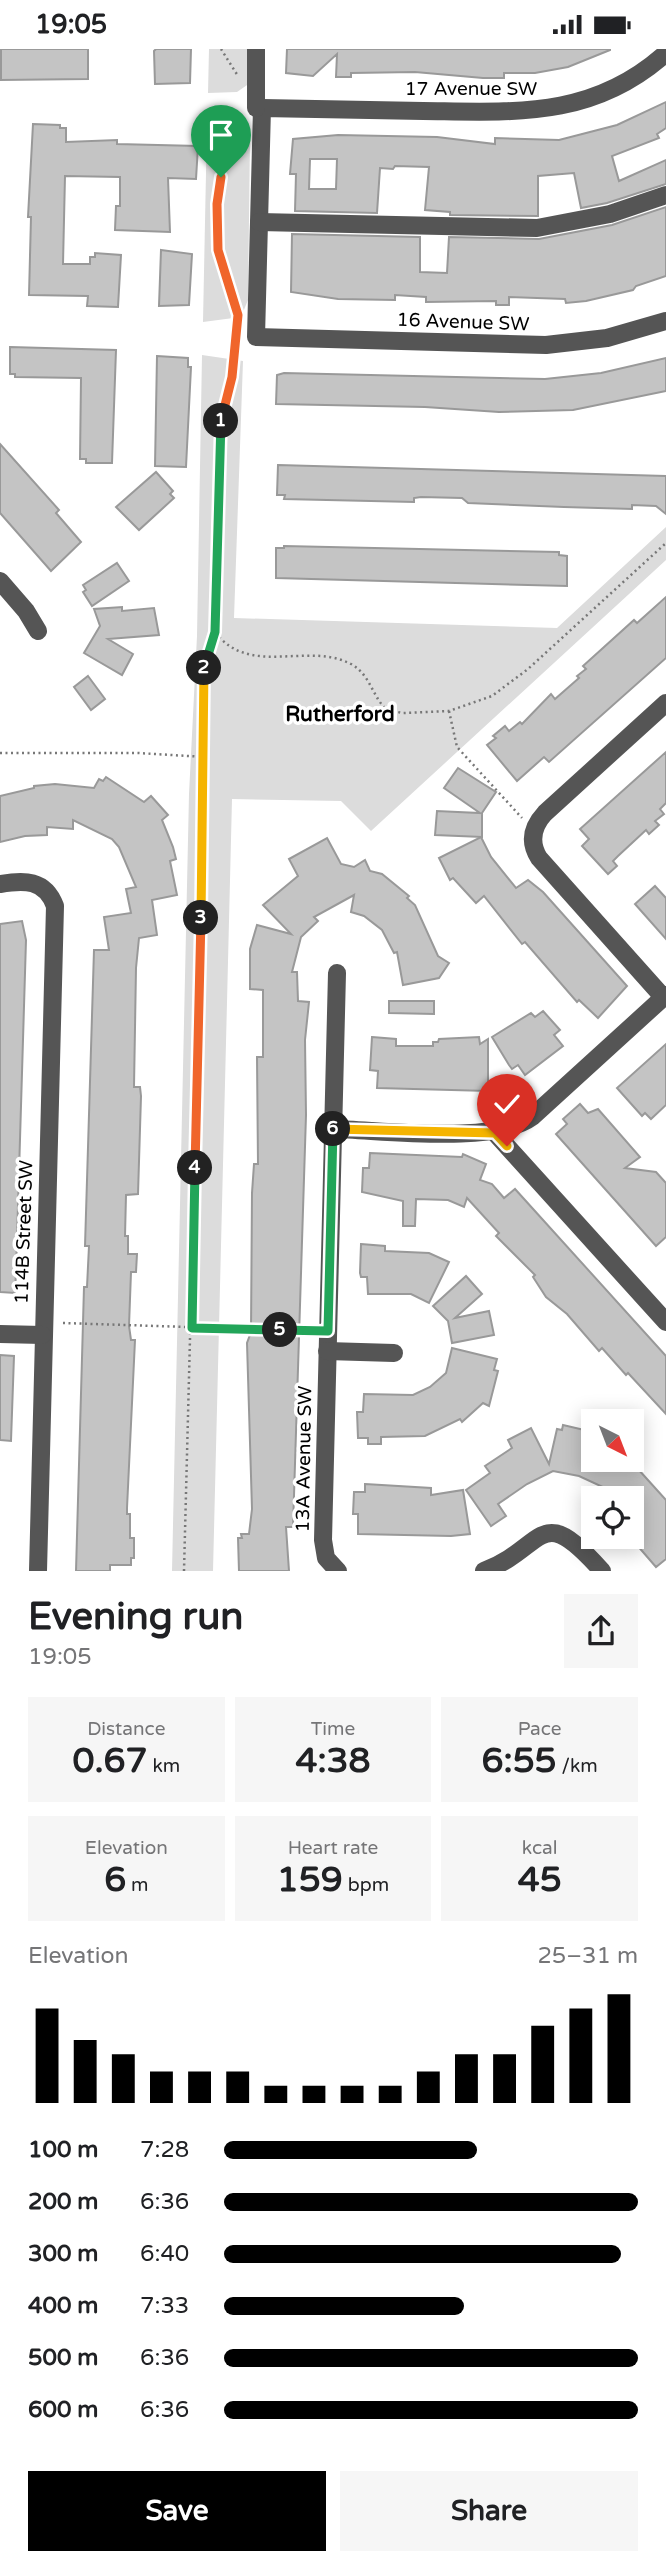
<!DOCTYPE html>
<meta charset="utf-8">
<style>
:root{--surface:#fff;--page:#f6f6f6;--text:#202124;--muted:#757577;--accent:#000}
body{margin:0;font-family:"Varela Round",sans-serif;background:var(--page);color:var(--text);height:100vh;display:flex;flex-direction:column;font-size:26px;white-space:nowrap}
*{box-sizing:border-box;margin:0}
p{font-size:23px;color:var(--muted)}
.icon{flex:none;width:38px;height:38px;fill:none;stroke:currentColor;stroke-width:2;stroke-linecap:round;stroke-linejoin:round}
.map{position:relative;height:1522px;overflow:hidden}
.sheet{display:flex;flex-direction:column;background:var(--surface);flex:1}
.sheet>*{flex:none}
.needle{width:46px;rotate:138deg}
.buttons{position:absolute;left:581px;top:1360px;display:grid;gap:14px}
.buttons a{display:grid;place-items:center;width:63px;height:63px;border-radius:0px;background:var(--surface);box-shadow:0 4px 18px #0003;font-size:35px}
.pin{position:absolute;display:grid;place-items:center;width:60px;height:60px;color:#fff;margin:-72px -30px;border-radius:50% 50% 50% 0;rotate:-45deg;box-shadow:0 0 7px #0007}
.pin .icon{rotate:45deg}
.km{position:absolute;width:35px;height:35px;margin:-18px;border-radius:50%;background:#222;color:#fff;font-size:19px;line-height:35px;text-align:center}
.round{display:grid;place-items:center;flex:none;width:74px;height:74px;border-radius:0px;background:var(--page)}
.overview{display:flex;align-items:center;justify-content:space-between;height:119px;padding:0 28px}
h1{font-size:38px;font-weight:800;line-height:52px}
.figures{display:grid;grid-template-columns:repeat(3,1fr);gap:10px;height:119px;padding:7px 28px}
.figures div{display:grid;align-content:center;border-radius:0px;background:var(--page);text-align:center}
.figures b{font-size:35px;font-weight:800}
.figures small{font-size:19px;font-weight:400}
.figures p{font-size:19px}
.chart{height:196px;padding:14px 28px}
.chart p{display:flex;justify-content:space-between}
.chart svg{width:100%;height:126px;margin-top:7px;stroke:var(--accent);stroke-width:6}
.button{display:flex;gap:14px;margin-top:auto;padding:14px 28px}
.button a{flex:1;height:80px;border-radius:0px;background:var(--accent);color:#fff;font-size:28px;font-weight:800;line-height:80px;text-align:center}
.button a+a{background:var(--page);color:var(--text)}
ul{padding:0 28px;list-style:none;font-size:23px}
li{display:grid;grid-template-columns:112px 84px 1fr;align-items:center;height:52px}
li i{height:18px;border-radius:9px;background:var(--accent)}
.status{display:flex;justify-content:space-between;align-items:center;height:49px;padding:0 35px;background:var(--surface);direction:ltr}
.status svg{height:19px;fill:currentColor}
.map>svg:first-child{display:block}
.green{fill:#dcdcdc}
.building{fill:#c4c4c4;stroke:#999;stroke-width:2;fill-rule:evenodd}
.lines{fill:none;stroke-linecap:round;stroke-linejoin:round}
.path{stroke:#777;stroke-width:2.5;stroke-dasharray:2 3.5;stroke-linecap:butt}
.minor{stroke:#555;stroke-width:18}
.split-1-casing{stroke:#fff;stroke-width:14}
.split-2-casing{stroke:#fff;stroke-width:14}
.split-3-casing{stroke:#fff;stroke-width:14}
.split-4-casing{stroke:#fff;stroke-width:14}
.split-5-casing{stroke:#fff;stroke-width:14}
.split-6-casing{stroke:#fff;stroke-width:14}
.split-7-casing{stroke:#fff;stroke-width:14}
.split-1{stroke:#f0652b;stroke-width:9}
.split-2{stroke:#22a559;stroke-width:9}
.split-3{stroke:#f5b400;stroke-width:9}
.split-4{stroke:#f0652b;stroke-width:9}
.split-5{stroke:#22a559;stroke-width:9}
.split-6{stroke:#22a559;stroke-width:9}
.split-7{stroke:#f5b400;stroke-width:9}
.labels{text-anchor:middle;dominant-baseline:central;stroke-width:7;stroke-linejoin:round;paint-order:stroke}
.street-label{font-size:19px;fill:#000;stroke:#fff}
.neighbourhood-label{font-size:21px;font-weight:bold;fill:#000;stroke:#fff}
</style>
<div class="status"><b>19:05</b><svg viewBox="0 0 49 12"><path d="M0 12V9h3v3zM5 12V6h3v6zM10 12V3h3v9zM15 12V0h3v12zM26 1h20v11H26zM47 4h2v5h-2z"/></svg></div>
<div class="map">
<svg width="666" height="1522" viewBox="0 0 666 1522">
<rect width="100%" height="100%" fill="#fff"/>
<g class="green">
<path d="M209 0H250V34L237 43 208 44Z"/>
<path d="M207 74 238 76 250 90 248 251 241 268 203 273Z"/>
<path d="M202 306 243 312 234 569 557 579 666 478V511L371 782 341 752 232 750 213 1522H172L189 745 197 587Z"/>
</g>
<g class="building">
<path d="M1 0H88V30L1 31Z"/>
<path d="M156 0H191L190 34 155 35 154 2Z"/>
<path d="M287 0H610V1L568 18 535 24H504V29H483L415 23 351 24V28H336L337 5 313 27 286 24Z"/>
<path d="M666 53V79L657 85 659 89 612 107 619 132 666 111V135L607 154 581 159 574 124 538 127V167L450 166V163L425 161 429 118 395 117 393 120 380 119 377 164 295 162 296 125H290L293 90 338 86 437 88 495 95V89L559 91 617 76ZM310 110H337L336 140H309Z"/>
<path d="M33 75 60 76V79H66V93L117 91V95L198 97 196 130 168 129 170 183 115 181 116 157H120V128L65 127 63 215H90V208H95V204L121 206 118 258 87 257 88 247 29 246 31 168H28Z"/>
<path d="M666 158V227L636 237 633 241 586 252 566 254 565 250 509 248V256H496V252L426 253V248L395 246V251L338 250 291 243 292 185 420 188V223L447 224 449 188 539 190 612 176Z"/>
<path d="M161 201 192 205 189 256 159 257Z"/>
<path d="M10 298 116 301 112 414H86V410H80L81 329 15 328V325H10Z"/>
<path d="M157 307 188 309V318H191L186 418 155 417Z"/>
<path d="M666 309V342L573 361 499 363 425 358 276 355 277 326 284 324 545 330 601 324Z"/>
<path d="M0 395 59 461 56 464 81 493 51 522 0 464Z"/>
<path d="M278 416 666 427V465L656 457 632 456V460L564 458 468 454 462 449 421 448 414 449V453L284 450 285 446H277Z"/>
<path d="M156 423 173 442 170 445 174 449 139 481 116 458Z"/>
<path d="M284 497 559 503V506L567 507V537L276 529V499H284Z"/>
<path d="M117 514 129 532 92 557 83 543 86 541 83 536Z"/>
<path d="M666 548V609L549 713 544 708 517 732 487 696 496 689 493 687 505 677 509 682 520 673 522 675 551 645 555 650 579 629 577 627 586 620 583 617 634 571 637 574Z"/>
<path d="M122 558V562L154 559 159 586 108 590 133 605 122 626 84 604 100 577 94 560Z"/>
<path d="M88 627 105 650 91 661 74 638Z"/>
<path d="M666 703V754L660 760 664 765 655 772 659 776 649 785 646 781 618 807 613 812 617 817 608 825 582 797 589 790 580 780Z"/>
<path d="M458 719 496 743 482 764V788L435 786 437 762 480 764 444 739Z"/>
<path d="M106 728 144 753 151 747 168 766 162 771 173 798 176 810 170 812 177 846 152 851 157 886 139 889 136 919 134 1038H140L141 1047 138 1145 126 1146 125 1187H128V1205H137L136 1223H131L129 1277 131 1291H135L127 1459V1465H130V1489H134V1509H131V1516H110V1522H76L84 1238H87L89 1197H85L94 901H109L104 868 131 864 126 840 136 838 119 798 112 790 73 771V780L47 778V786L25 787 0 793V747L34 739V737L55 735 94 739 99 730 103 732Z"/>
<path d="M481 788 491 808 516 839 528 831 543 843 627 937 598 969 579 951 577 953 525 893 522 895 484 847 476 854 453 829 450 831 439 809Z"/>
<path d="M327 789 341 815 354 818 365 811 370 822 382 825 409 847 407 849 415 856 438 907 449 914 439 929 403 936 397 903 394 904 382 881 364 867 351 863 354 846 314 868 318 872 301 888 292 923H297L298 952 309 953 305 991 306 1066 293 1478H286L289 1522H239L238 1489H242L241 1485H249L252 1460 247 1294 251 1283 252 1144 254 1115H258L257 1008H263V941L250 940V900L257 876 291 885 263 856 298 827 289 810Z"/>
<path d="M655 837 666 849V890L635 855Z"/>
<path d="M22 872 26 891 16 1223 15 1244 0 1243V875Z"/>
<path d="M389 952H434V965L389 964Z"/>
<path d="M543 962 560 981 554 986 563 997 525 1026 518 1016 512 1020 509 1016 492 988 531 964 535 968Z"/>
<path d="M372 988 396 990V997H433V993H438L439 990 479 988 480 995 488 990V1042L377 1039 378 1022 370 1021Z"/>
<path d="M666 995V1056L651 1070 645 1064 642 1067 617 1039Z"/>
<path d="M580 1055 588 1064 598 1060 640 1108 625 1119 656 1123 666 1134V1188L656 1197 556 1085 567 1075 563 1070Z"/>
<path d="M370 1104 462 1108 463 1105 486 1115 480 1131 492 1135 504 1149 515 1140 666 1307V1365L628 1324 626 1326 602 1299 599 1302 567 1265 546 1248 533 1228 535 1226 496 1187 499 1184 467 1149 464 1158 448 1151 416 1150 415 1177H403V1152L362 1143 363 1119H369Z"/>
<path d="M361 1195 385 1197V1202L429 1204 449 1213 429 1254 411 1245H368L367 1228H361L360 1224Z"/>
<path d="M466 1227 482 1245 455 1269 489 1262 494 1286 452 1294 448 1272 433 1257Z"/>
<path d="M452 1299 497 1310 494 1321 498 1322 489 1357 483 1354 462 1373 460 1370 425 1387 381 1388V1395H368V1389H358L357 1363H363L364 1345 413 1346 430 1338 446 1324Z"/>
<path d="M0 1306 14 1307 11 1392 0 1391Z"/>
<path d="M563 1376 593 1383V1410L638 1412V1420L666 1451V1510L656 1518 630 1488 640 1479 632 1469V1449H594L605 1439 579 1427 553 1422 527 1435 498 1455 506 1467 491 1477 466 1441 490 1424 485 1417 512 1399 508 1391 531 1379 549 1415 557 1380 562 1381Z"/>
<path d="M365 1435 431 1439V1446L463 1441 470 1485 451 1487 358 1485V1465H353L354 1443H365Z"/>
</g>
<g class="lines">
<g class="path">
<path d="M221 0 238 27"/>
<path d="M242 71V79L221 128 217 154 218 201 238 266 232 328 219 381 215 583C250 629 307 592 351 615 371 626 372 648 387 661L403 664 449 662 492 647 528 620 666 494"/>
<path d="M449 662 457 698 522 769"/>
<path d="M0 704H138L205 708"/>
<path d="M63 1274 311 1282"/>
<path d="M184 1522 205 708 204 619 215 583"/>
</g>
<g class="minor">
<path d="M666 4C593 70 514 63 423 62 370 61 316 60 262 59L256 288 546 296 607 289 666 272"/>
<path d="M256 59V0"/>
<path d="M259 173 537 179 610 165 666 146"/>
<path d="M0 532 26 562 38 582"/>
<path d="M0 835C24 831 45 830 55 857L38 1522"/>
<path d="M337 924 323 1491 326 1509 338 1522"/>
<path d="M663 948 539 809C529 793 532 778 545 764L666 654"/>
<path d="M333 1080C383 1081 494 1096 532 1068L666 946"/>
<path d="M495 1084 666 1273"/>
<path d="M0 1285 42 1286"/>
<path d="M327 1302 394 1304"/>
<path d="M484 1522C547 1498 538 1450 602 1522"/>
</g>
</g>
<g class="lines">
<g class="split-1-casing">
<path id="split-1" d="M221 372 232 328 238 266 218 201 217 155 221 128"/>
</g>
<g class="split-2-casing">
<path id="split-2" d="M204 619 215 583 221 372"/>
</g>
<g class="split-3-casing">
<path id="split-3" d="M201 869 204 619"/>
</g>
<g class="split-4-casing">
<path id="split-4" d="M195 1119 201 869"/>
</g>
<g class="split-5-casing">
<path id="split-5" d="M195 1119 192 1279 280 1281"/>
</g>
<g class="split-6-casing">
<path id="split-6" d="M280 1281 328 1282 333 1080"/>
</g>
<g class="split-7-casing">
<path id="split-7" d="M333 1080 495 1084 507 1097"/>
</g>
<use href="#split-1" class="split-1"/>
<use href="#split-2" class="split-2"/>
<use href="#split-3" class="split-3"/>
<use href="#split-4" class="split-4"/>
<use href="#split-5" class="split-5"/>
<use href="#split-6" class="split-6"/>
<use href="#split-7" class="split-7"/>
</g>
<g class="labels">
<g class="street-label">
<text x="471" y="40">17 Avenue SW</text>
<text transform="translate(463 273) rotate(2)">16 Avenue SW</text>
<text transform="translate(24 1183) rotate(-88)">114B Street SW</text>
<text transform="translate(304 1410) rotate(-89)">13A Avenue SW</text>
</g>
<g class="neighbourhood-label">
<text x="340" y="665">Rutherford</text>
</g>
</g>
</svg>
<div class="buttons">
<a><svg class="needle" viewBox="-14 -14 28 28"><path d="M0-13l5 13h-10z" fill="#e53935"/><path d="M0 13l5-13h-10z" fill="#757577"/></svg></a>
<a><svg class="icon" aria-label="locate" viewBox="0 0 24 24"><circle cx="12" cy="12" r="6"/><path d="M12 2v4M12 18v4M2 12h4M18 12h4"/></svg></a>
</div>
<div class="pin" style="left:221px;top:128px;background:#1e9e55"><svg class="icon" aria-label="arrive" viewBox="0 0 24 24"><path d="M6 21V4h12l-3 4 3 4H6"/></svg></div>
<div class="pin" style="left:507px;top:1097px;background:#d93025"><svg class="icon" aria-label="check" viewBox="0 0 24 24"><path d="M5 12l5 5 9-10"/></svg></div>
<b class="km" style="left:221px;top:372px">1</b>
<b class="km" style="left:204px;top:619px">2</b>
<b class="km" style="left:201px;top:869px">3</b>
<b class="km" style="left:195px;top:1119px">4</b>
<b class="km" style="left:280px;top:1281px">5</b>
<b class="km" style="left:333px;top:1080px">6</b>
</div>
<section class="sheet">
<div class="overview"><div><h1>Evening run</h1><p>19:05</p></div><a class="round"><svg class="icon" aria-label="share" viewBox="0 0 24 24"><path d="M12 15V3M7 8l5-5 5 5M5 13v7h14v-7"/></svg></a></div>
<div class="figures">
<div><p>Distance</p><b>0.67<small> km</small></b></div>
<div><p>Time</p><b>4:38</b></div>
<div><p>Pace</p><b>6:55<small> /km</small></b></div>
</div>
<div class="figures">
<div><p>Elevation</p><b>6<small> m</small></b></div>
<div><p>Heart rate</p><b>159<small> bpm</small></b></div>
<div><p>kcal</p><b>45</b></div>
</div>
<div class="chart"><p><span>Elevation</span>25–31 m</p>
<svg viewBox="0 0 160 44" preserveAspectRatio="none"><path d="M5 44V11M15 44V22M25 44V27M35 44V33M45 44V33M55 44V33M65 44V38M75 44V38M85 44V38M95 44V38M105 44V33M115 44V27M125 44V27M135 44V17M145 44V11M155 44V6"/></svg>
</div>
<ul>
<li><b>100 m</b>7:28<i style="width:61%"></i></li>
<li><b>200 m</b>6:36<i style="width:100%"></i></li>
<li><b>300 m</b>6:40<i style="width:96%"></i></li>
<li><b>400 m</b>7:33<i style="width:58%"></i></li>
<li><b>500 m</b>6:36<i style="width:100%"></i></li>
<li><b>600 m</b>6:36<i style="width:100%"></i></li>
</ul>
<div class="button"><a>Save</a><a>Share</a></div>
</section>
